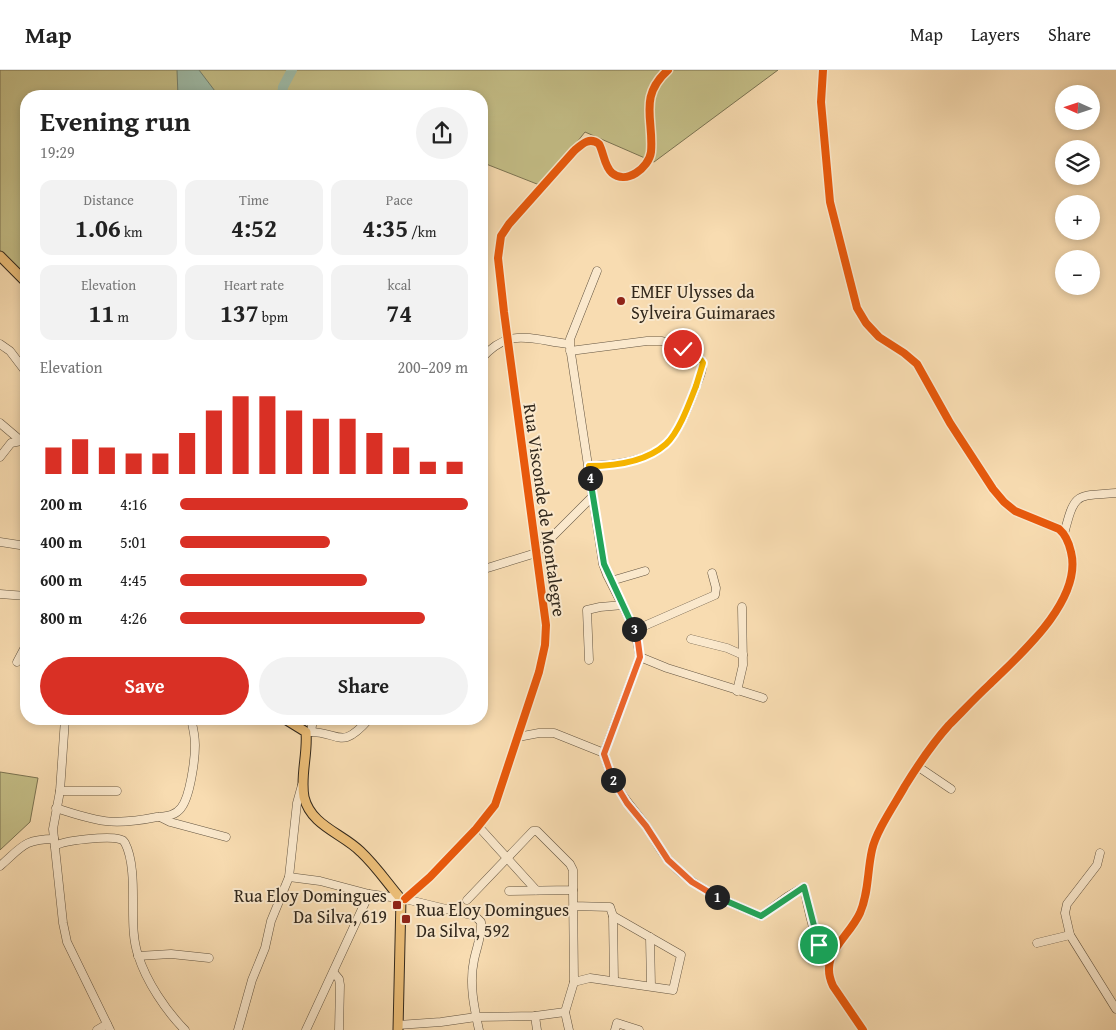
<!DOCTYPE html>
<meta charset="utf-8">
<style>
:root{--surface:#fff;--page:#f2f2f2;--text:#222;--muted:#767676;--line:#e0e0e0;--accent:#d93025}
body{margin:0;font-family:"Gentium Book Plus",serif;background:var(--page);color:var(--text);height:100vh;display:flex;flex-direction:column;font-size:19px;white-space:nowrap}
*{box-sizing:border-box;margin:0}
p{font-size:16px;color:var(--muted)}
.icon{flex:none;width:28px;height:28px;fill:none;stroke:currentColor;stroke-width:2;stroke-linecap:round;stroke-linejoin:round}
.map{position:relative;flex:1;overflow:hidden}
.side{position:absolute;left:20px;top:20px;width:468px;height:635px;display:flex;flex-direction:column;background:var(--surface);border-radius:20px;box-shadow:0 2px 8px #0003}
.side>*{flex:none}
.needle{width:32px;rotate:273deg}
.fabs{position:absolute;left:1055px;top:15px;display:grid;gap:10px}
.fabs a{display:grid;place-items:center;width:45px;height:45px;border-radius:50%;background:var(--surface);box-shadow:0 2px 8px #0003;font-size:25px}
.pin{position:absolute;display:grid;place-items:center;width:42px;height:42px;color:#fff;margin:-21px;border:2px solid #fff;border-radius:50%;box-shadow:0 1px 5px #0007}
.km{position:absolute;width:25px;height:25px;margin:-12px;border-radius:50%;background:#222;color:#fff;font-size:14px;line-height:25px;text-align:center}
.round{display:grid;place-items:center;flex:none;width:52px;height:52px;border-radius:26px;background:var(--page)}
.head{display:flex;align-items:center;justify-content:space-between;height:85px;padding:0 20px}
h1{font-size:28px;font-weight:600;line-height:38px}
.figures{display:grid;grid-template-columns:repeat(3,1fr);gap:8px;height:85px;padding:5px 20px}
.figures div{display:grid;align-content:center;border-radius:12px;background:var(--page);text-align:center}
.figures b{font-size:25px;font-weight:600}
.figures small{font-size:14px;font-weight:400}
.figures p{font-size:14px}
.chart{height:140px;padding:10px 20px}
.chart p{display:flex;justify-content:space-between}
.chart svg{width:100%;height:90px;margin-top:5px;stroke:var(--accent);stroke-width:6}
.action{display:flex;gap:10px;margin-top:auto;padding:10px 20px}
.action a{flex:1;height:58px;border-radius:30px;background:var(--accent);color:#fff;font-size:20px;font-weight:600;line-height:58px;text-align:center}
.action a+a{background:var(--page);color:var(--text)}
ul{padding:0 20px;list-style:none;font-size:16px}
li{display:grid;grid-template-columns:80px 60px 1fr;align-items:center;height:38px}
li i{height:12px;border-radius:6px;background:var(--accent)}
header{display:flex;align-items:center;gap:30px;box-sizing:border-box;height:70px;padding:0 25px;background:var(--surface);border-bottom:1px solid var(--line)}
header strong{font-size:24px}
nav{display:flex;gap:28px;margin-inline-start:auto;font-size:18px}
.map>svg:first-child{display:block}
.green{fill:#c4be87;stroke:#7b7352}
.water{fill:#9ebca9;stroke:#738171}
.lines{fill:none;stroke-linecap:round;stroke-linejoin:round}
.river{stroke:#9ebca9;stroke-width:10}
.minor-casing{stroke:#645541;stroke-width:9}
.major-casing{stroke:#32281c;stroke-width:11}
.minor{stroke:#fae8cc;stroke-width:8}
.major{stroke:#ecbe78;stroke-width:9}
.cycleway-casing{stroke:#fae8cc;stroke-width:11}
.cycleway{stroke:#e8590c;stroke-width:8}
.split-1-casing{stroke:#fff;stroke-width:10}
.split-2-casing{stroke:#fff;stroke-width:10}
.split-3-casing{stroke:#fff;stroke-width:10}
.split-4-casing{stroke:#fff;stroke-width:10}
.split-5-casing{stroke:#fff;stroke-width:10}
.split-6-casing{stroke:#fff;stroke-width:10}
.split-1{stroke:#22a559;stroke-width:6}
.split-2{stroke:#f0652b;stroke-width:6}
.split-3{stroke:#f0652b;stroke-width:6}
.split-4{stroke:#22a559;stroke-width:6}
.split-5{stroke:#f5b400;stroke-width:6}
.split-6{stroke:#f5b400;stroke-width:6}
.poi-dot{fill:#8f2418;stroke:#fae8cc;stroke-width:2}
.labels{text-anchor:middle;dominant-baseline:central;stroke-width:4;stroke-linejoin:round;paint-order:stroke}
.poi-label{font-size:18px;fill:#32281c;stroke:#fae8cc;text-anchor:start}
.street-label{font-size:18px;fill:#32281c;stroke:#fae8cc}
</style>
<header>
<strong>Map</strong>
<nav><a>Map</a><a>Layers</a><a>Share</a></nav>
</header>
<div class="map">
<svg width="1116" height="960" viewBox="0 0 1116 960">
<rect width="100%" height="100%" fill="#f8dcb1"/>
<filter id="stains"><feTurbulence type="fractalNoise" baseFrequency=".004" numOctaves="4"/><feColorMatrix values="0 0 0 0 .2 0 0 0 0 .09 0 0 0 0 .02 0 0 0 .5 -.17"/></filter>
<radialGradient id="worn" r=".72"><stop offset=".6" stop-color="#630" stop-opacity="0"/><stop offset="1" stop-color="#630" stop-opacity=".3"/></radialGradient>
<g class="green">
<path d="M0 0H778L654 92 585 62 542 116 481 92V26H26V210L0 186Z"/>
<path d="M0 702 38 708 30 752 0 780Z"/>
</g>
<path class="water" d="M177 0H199L218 25 241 26H178Z"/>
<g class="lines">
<path class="river" d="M282 26 283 17 292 0"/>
<g class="minor-casing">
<g id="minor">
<path d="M823 0 821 32 830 132 857 238 866 253 879 267 904 283 917 294 950 353 993 419 1004 432 1015 441 1059 459C1066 465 1069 473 1071 482 1083 530 1020 585 989 615 975 628 962 642 949 655 932 674 918 695 905 716 895 734 876 761 872 780 867 802 869 822 860 843 848 869 818 884 833 916L863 960"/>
<path d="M597 201 570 269V277L603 494 607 505 635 560 640 587 604 683"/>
<path d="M0 274 10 281 26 302"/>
<path d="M570 281 647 271H662L674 275 701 290C705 298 698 310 695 319 688 337 680 360 666 374 647 392 614 395 589 396"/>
<path d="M481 289C509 256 532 270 569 274"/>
<path d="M0 353 20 370"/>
<path d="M0 387 11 373 26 370"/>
<path d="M1064 464C1075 422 1075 426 1116 423"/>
<path d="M0 472 26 476"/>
<path d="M481 500 536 483 592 427"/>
<path d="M611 511 645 501"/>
<path d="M0 524 26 526"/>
<path d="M635 560 715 525 716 518 712 503"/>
<path d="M691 569 727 578 743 585"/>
<path d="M640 587 667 598 763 628"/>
<path d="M589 590 587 540 600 537 623 535"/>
<path d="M17 592 26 575"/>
<path d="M737 621 743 595 742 537"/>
<path d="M65 649 60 721 53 759 63 853 67 872 110 960"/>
<path d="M306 662C340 660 339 683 369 649"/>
<path d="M311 662 313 649"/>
<path d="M518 667 539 663H554L604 683C613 717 623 726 644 753 653 765 659 780 669 791 694 819 728 832 761 846L787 827 804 817C807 833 817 884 829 893"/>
<path d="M917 696 951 719"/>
<path d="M60 721H117"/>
<path d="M56 738C98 752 113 756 157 747 166 746 175 746 181 738 190 727 195 690 195 675 195 666 193 657 191 649"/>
<path d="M160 747 170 752 226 767"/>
<path d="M478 756 536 820"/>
<path d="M55 776C64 770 108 766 119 769 123 770 123 770 125 773 134 790 133 820 133 838 133 853 133 870 138 885 146 911 166 941 185 960"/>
<path d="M1100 783 1097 795 1067 834 1065 843 1070 865 1116 939"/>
<path d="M0 796C22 777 24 769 54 769"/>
<path d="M289 807 320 811 369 824 405 829 475 846 481 852C482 865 477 876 474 890 469 913 474 937 479 960"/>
<path d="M573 820 574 912 590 908 673 920 681 885 613 846 610 837 573 836"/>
<path d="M405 829 430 807 476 759 495 735 539 602 545 575 546 555 504 242 498 188 501 166 509 154 574 81C581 75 589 66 599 74 604 83 604 96 612 103 626 115 649 98 651 82 654 49 638 27 668 0"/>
<path d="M467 830 533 761H537L570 794 573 800V820L509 821"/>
<path d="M613 846 614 911"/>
<path d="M650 867 651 916"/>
<path d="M1037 873 1070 865"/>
<path d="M138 886 171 884 209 888"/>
<path d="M334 903 339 909 340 915 339 960"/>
<path d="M535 946 537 960"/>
<path d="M398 955 441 952 476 947 535 946 565 942"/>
<path d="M97 960 107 954"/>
<path d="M238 960 252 910 265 878 271 851 289 807 297 733 302 715"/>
<path d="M306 960 369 824"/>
<path d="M569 960 565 942 574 912"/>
<path d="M615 960 617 953 639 960"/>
</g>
</g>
<g class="major-casing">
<g id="major">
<path d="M0 186 26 212"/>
<path d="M285 649 306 662C308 684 300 706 304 727 311 756 342 763 361 782 376 796 388 814 401 829L398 960"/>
</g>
</g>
<use href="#minor" class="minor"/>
<use href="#major" class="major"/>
<g class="cycleway-casing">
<g id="cycleway">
<path d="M823 0 821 32 830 132 857 238 866 253 879 267 904 283 917 294 950 353 993 419 1004 432 1015 441 1059 459C1066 465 1069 473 1071 482 1083 530 1020 585 989 615 975 628 962 642 949 655 932 674 918 695 905 716 895 734 876 761 872 780 867 802 869 822 860 843 848 869 818 884 833 916L863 960"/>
<path d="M405 829 430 807 476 759 495 735 539 602 545 575 546 555 504 242 498 188 501 166 509 154 574 81C581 75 589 66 599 74 604 83 604 96 612 103 626 115 649 98 651 82 654 49 638 27 668 0"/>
</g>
</g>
<use href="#cycleway" class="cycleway"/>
</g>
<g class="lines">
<g class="split-1-casing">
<path id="split-1" d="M717 827 761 846 804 817 819 875"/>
</g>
<g class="split-2-casing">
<path id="split-2" d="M613 710 627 733 646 756 668 790 692 812 717 827"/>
</g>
<g class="split-3-casing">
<path id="split-3" d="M613 710 604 684 640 587 638 572 634 559"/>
</g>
<g class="split-4-casing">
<path id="split-4" d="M590 408 604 494 634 559"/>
</g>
<g class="split-5-casing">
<path id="split-5" d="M590 408 589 396C614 396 646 392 666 374 679 362 689 334 696 316"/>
</g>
<g class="split-6-casing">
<path id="split-6" d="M683 279 701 290 703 293 696 316"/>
</g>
<use href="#split-1" class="split-1"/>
<use href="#split-2" class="split-2"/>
<use href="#split-3" class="split-3"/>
<use href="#split-4" class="split-4"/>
<use href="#split-5" class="split-5"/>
<use href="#split-6" class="split-6"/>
</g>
<g class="poi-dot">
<circle cx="621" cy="231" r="5"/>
<rect x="392" y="830" width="10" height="10" rx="2.5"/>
<rect x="401" y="844" width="10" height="10" rx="2.5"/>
</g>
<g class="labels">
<g class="poi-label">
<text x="631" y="221">EMEF Ulysses da<tspan x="631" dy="21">Sylveira Guimaraes</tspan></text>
<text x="387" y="825" text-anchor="end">Rua Eloy Domingues<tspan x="387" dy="21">Da Silva, 619</tspan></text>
<text x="416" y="839">Rua Eloy Domingues<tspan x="416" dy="21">Da Silva, 592</tspan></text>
</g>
<g class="street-label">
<text transform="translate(545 440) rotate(82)">Rua Visconde de Montalegre</text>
</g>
</g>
<rect width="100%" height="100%" filter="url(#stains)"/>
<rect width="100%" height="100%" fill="url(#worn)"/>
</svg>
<div class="fabs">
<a><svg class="needle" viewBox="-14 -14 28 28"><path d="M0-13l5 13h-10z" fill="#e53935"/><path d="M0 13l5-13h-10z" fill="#767676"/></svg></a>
<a><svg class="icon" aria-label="layers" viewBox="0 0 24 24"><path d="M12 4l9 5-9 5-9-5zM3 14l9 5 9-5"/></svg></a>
<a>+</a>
<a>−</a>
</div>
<div class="pin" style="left:819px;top:875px;background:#1e9e55"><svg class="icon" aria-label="arrive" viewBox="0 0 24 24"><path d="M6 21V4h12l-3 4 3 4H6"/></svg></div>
<div class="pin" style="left:683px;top:279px;background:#d93025"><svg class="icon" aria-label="check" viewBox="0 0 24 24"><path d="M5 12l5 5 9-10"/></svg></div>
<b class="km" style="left:717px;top:827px">1</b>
<b class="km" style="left:613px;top:710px">2</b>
<b class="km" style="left:634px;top:559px">3</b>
<b class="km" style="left:590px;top:408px">4</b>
<section class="side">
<div class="head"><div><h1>Evening run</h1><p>19:29</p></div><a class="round"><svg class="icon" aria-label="share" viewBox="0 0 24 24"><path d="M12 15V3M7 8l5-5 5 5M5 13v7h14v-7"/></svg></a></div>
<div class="figures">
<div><p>Distance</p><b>1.06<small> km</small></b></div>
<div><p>Time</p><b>4:52</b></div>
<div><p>Pace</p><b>4:35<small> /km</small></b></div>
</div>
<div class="figures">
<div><p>Elevation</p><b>11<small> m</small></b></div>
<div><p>Heart rate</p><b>137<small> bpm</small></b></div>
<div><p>kcal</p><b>74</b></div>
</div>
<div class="chart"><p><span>Elevation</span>200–209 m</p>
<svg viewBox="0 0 160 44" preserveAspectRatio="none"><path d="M5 44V31M15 44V27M25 44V31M35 44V34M45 44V34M55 44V24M65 44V13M75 44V6M85 44V6M95 44V13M105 44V17M115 44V17M125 44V24M135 44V31M145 44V38M155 44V38"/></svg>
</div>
<ul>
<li><b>200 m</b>4:16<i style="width:100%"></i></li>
<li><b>400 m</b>5:01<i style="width:52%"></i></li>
<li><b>600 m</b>4:45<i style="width:65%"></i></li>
<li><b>800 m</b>4:26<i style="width:85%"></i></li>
</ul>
<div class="action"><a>Save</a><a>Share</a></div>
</section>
</div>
